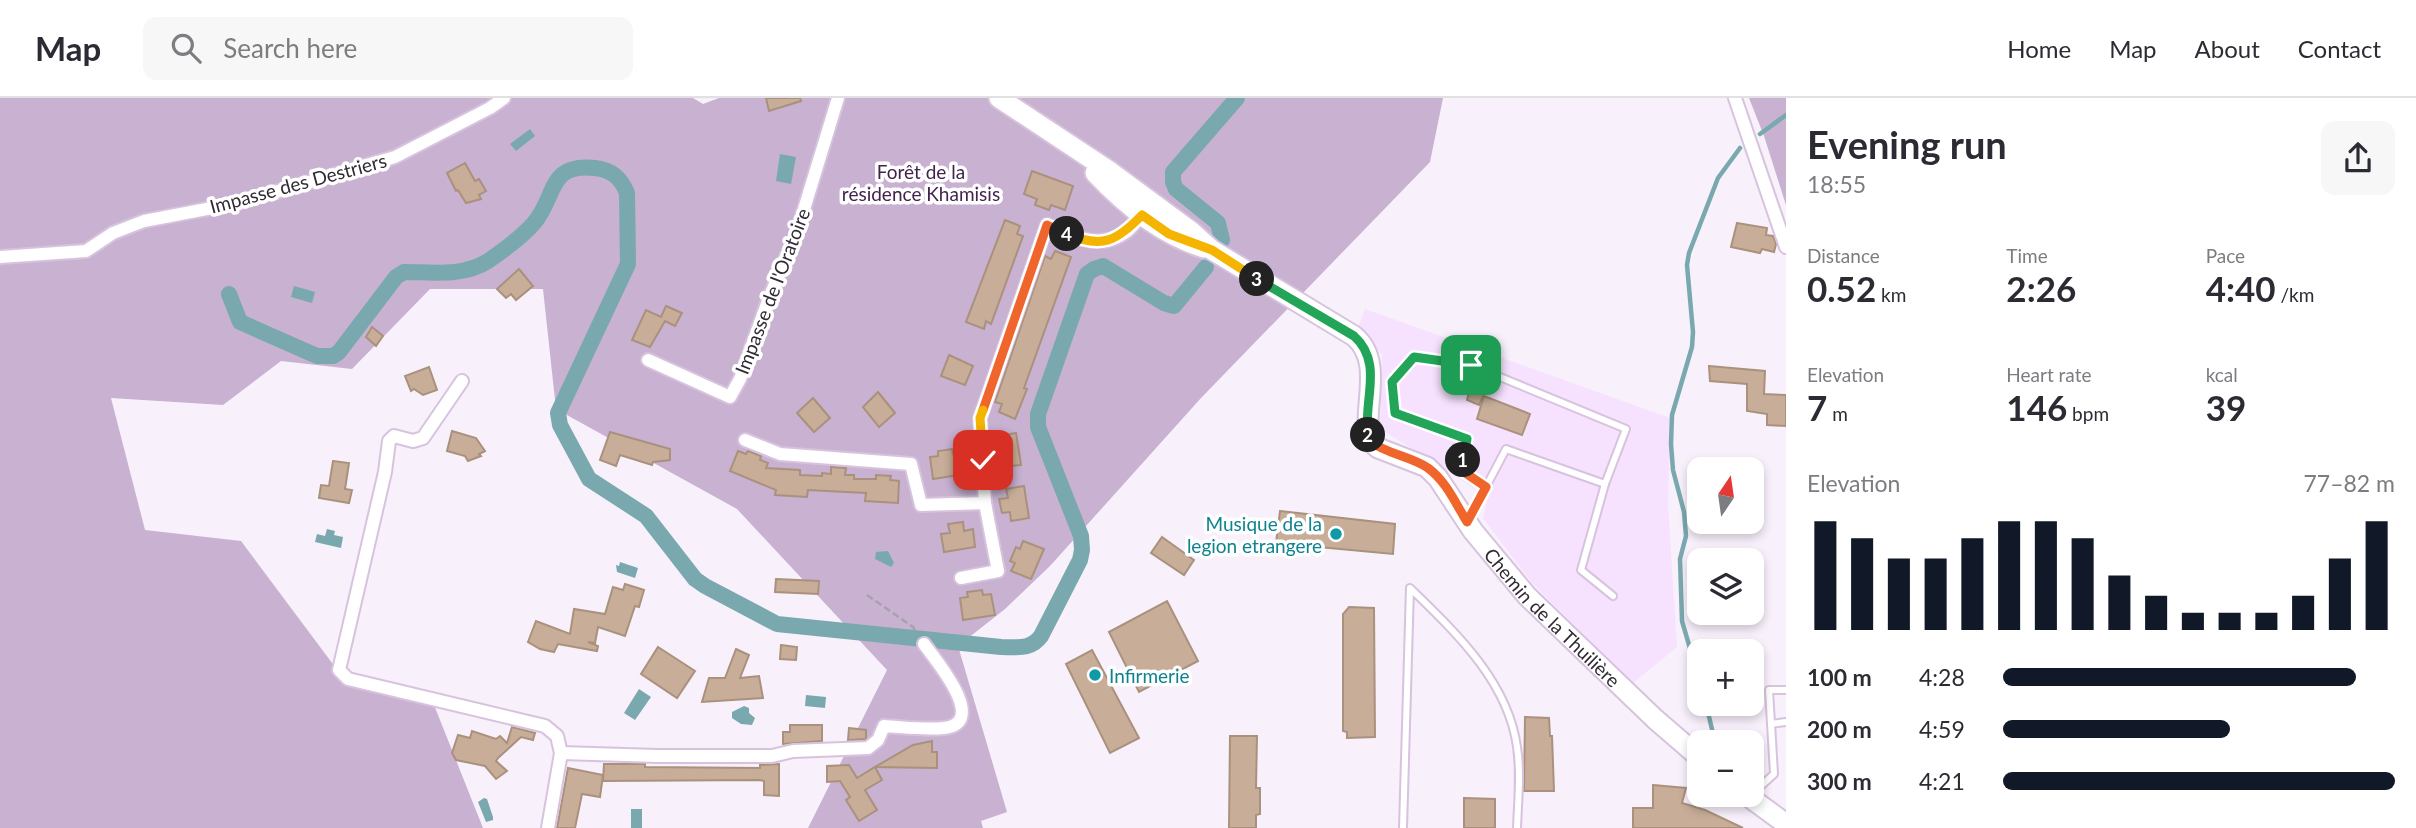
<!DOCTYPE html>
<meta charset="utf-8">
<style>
:root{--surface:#fff;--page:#f7f7f7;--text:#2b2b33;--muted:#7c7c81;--line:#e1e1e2;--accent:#111827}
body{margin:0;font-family:Lato,sans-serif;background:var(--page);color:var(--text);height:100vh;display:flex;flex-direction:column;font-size:26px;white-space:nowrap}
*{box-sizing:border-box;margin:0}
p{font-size:23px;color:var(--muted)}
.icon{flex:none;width:38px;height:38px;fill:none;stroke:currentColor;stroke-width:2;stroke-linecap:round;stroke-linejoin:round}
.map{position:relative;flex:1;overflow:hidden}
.panel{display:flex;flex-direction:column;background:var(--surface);width:630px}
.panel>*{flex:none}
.needle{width:46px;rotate:13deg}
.tools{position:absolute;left:1687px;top:359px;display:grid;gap:14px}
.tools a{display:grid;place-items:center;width:77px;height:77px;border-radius:14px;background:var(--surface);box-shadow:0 4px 10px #0003;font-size:35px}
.pin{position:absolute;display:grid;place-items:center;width:60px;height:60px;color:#fff;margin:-30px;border-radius:14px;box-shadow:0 4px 10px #0006}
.km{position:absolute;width:35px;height:35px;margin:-18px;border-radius:50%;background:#222;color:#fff;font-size:19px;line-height:35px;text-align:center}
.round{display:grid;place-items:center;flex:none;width:74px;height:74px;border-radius:14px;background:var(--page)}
.headline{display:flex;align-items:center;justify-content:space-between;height:119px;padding:0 21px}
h1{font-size:38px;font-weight:700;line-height:52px}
.figures{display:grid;grid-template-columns:repeat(3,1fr);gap:10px;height:119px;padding:7px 21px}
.figures div{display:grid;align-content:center}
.figures b{font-size:35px;font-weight:700}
.figures small{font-size:19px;font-weight:400}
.figures p{font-size:19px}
.chart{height:196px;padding:14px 21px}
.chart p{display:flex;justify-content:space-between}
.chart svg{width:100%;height:126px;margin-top:7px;stroke:var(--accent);stroke-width:6}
ul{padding:0 21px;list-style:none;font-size:23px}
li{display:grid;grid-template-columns:112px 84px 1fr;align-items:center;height:52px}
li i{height:18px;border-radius:9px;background:var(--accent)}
header{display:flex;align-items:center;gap:42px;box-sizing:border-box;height:98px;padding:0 35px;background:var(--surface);border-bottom:2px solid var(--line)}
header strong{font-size:33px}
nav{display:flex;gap:38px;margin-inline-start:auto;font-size:24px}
.search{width:490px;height:63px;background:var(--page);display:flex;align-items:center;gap:18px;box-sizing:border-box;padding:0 24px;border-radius:14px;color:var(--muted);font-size:26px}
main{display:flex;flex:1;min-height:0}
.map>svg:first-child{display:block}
.built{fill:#f6e2fe}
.forest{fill:#c8b1d1}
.water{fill:#79a9ae}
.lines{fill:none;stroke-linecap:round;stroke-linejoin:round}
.stream{stroke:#79a9ae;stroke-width:4.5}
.canal{stroke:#79a9ae;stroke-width:16}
.building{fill:#c8ae99;stroke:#aa917d;stroke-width:2}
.lane-casing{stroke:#d7c3de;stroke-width:10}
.street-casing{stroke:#d7c3de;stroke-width:16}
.secondary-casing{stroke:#d7c3de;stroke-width:23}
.path{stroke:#a8a1ab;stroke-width:2.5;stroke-dasharray:7 3.5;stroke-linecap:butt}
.lane{stroke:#fff;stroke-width:6}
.street{stroke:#fff;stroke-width:12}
.secondary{stroke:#fff;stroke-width:19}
.split-1-casing{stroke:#fff;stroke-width:14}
.split-2-casing{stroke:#fff;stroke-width:14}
.split-3-casing{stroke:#fff;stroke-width:14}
.split-4-casing{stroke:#fff;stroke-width:14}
.split-5-casing{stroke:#fff;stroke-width:14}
.split-6-casing{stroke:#fff;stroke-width:14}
.split-1{stroke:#22a559;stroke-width:9}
.split-2{stroke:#f0652b;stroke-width:9}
.split-3{stroke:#22a559;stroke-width:9}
.split-4{stroke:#f5b400;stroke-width:9}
.split-5{stroke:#f0652b;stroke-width:9}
.split-6{stroke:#f5b400;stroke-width:9}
.culture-dot{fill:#0f9aa8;stroke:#fff;stroke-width:2.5}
.labels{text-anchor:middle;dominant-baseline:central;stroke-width:7;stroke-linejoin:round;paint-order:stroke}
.park-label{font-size:19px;fill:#42234d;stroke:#fff}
.street-label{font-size:19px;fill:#312a34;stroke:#fff}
.culture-label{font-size:19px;fill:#0d838f;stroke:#fff;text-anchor:end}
</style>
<header>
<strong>Map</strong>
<div class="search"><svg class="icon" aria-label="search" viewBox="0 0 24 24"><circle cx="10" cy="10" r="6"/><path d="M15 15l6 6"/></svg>Search here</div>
<nav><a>Home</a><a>Map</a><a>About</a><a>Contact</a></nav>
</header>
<main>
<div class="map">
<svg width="1786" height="730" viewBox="0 0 1786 730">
<rect width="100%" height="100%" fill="#f8f0fb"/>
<path class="built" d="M1365 211 1670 320 1668 408 1677 549 1633 585 1531 484 1483 420 1488 400 1438 366 1380 331 1382 257 1358 230Z"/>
<g class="forest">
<path d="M0 0H693L703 6 719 0H1443L1430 64 1201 300 1050 468 1005 511 958 548 1007 714 981 723 983 730H808L887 572 737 411 556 311 543 191H430L352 271 281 263 223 307 111 300 145 432 241 443 344 581 434 607 483 730H0Z"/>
<path d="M1749 0H1786V107L1764 38Z"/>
</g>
<g class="water">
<path d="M530 31 535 38 516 53 510 46Z"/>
<path d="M780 56 796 59 791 86 776 83Z"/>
<path d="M294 188 315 194 312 205 291 199Z"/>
<path d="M327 431 335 433 334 437 343 439 341 450 315 444 317 436 325 438Z"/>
<path d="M888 453 894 465 891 469 875 461 876 454Z"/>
<path d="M620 464 638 470 635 480 617 474 616 467 619 468Z"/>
<path d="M639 591 651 599 635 622 624 615Z"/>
<path d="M806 597 826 599 825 610 805 608Z"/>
<path d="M744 608 749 610V615L755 620 752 627 741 626 732 620V614Z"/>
<path d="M484 700 487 701 493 719V722L486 724 478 704Z"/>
<rect x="631" y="711" width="11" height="19"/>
</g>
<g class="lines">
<g class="stream">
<path d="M1760 36 1786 17"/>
<path d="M1699 581 1682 523 1680 461 1686 438 1684 414 1673 372 1671 346 1672 317 1692 249 1693 234 1687 167 1689 155 1718 80 1740 50"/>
<path d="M1706 606 1715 644"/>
</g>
<g class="canal">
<path d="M1222 142 1218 125 1176 91 1173 84V74L1237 0"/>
<path d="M229 196 240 224 317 258H333L339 254 396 179 404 174C432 174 463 179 488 163 504 152 521 140 534 125 557 98 547 65 595 70 612 72 621 80 627 95L628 166 558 315 560 327 589 381 646 418 695 481 705 488 777 526 1001 549C1017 549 1031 552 1041 538L1080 462 1082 452 1081 438 1038 329V316L1087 176 1094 171 1103 168 1164 205 1174 208 1206 169"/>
</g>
</g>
<g class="building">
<path d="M766 0H800L801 3 769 13Z"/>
<path d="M465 65 475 83 479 81 486 93 479 97 481 101 466 105 458 92 456 93 447 75Z"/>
<path d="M1032 73 1073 88 1065 112 1051 107 1049 112 1035 107 1037 101 1024 96Z"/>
<path d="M1005 122 1020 128 1017 136 1023 138 991 226 986 223 984 231 966 224Z"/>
<path d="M1737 125 1767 130 1766 137 1773 138 1776 146 1774 154 1762 151 1760 155 1731 149Z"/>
<path d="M1055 153 1071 159 1024 290 1027 291 1015 321 999 314 1002 306 995 304 1045 158 1051 161Z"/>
<path d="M519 171 533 188 516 202 511 196 506 200 497 191Z"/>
<path d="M666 208 682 215 675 228 665 223 650 249 632 242 646 212 661 219Z"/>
<path d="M372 229 383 238 376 248 366 239Z"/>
<path d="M949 257 973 268 965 287 941 278Z"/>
<path d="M1709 268 1765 273 1764 296 1786 297V328L1767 327V316L1747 313V286L1710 283Z"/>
<path d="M429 269 437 292 423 297 414 291 411 293 405 278Z"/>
<path d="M1471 287 1486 293 1479 307 1467 302Z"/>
<path d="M878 294 895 315 879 329 863 309Z"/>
<path d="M1484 298 1530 316 1522 337 1477 321Z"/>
<path d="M813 300 830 320 814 334 797 315Z"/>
<path d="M452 333 476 340 485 353 479 356 481 358 468 363 465 358 447 353Z"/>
<path d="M610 334 670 351V362L653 364 652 367 620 357 616 368 600 362Z"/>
<path d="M1016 335 1021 367 1003 369 1002 361 993 362 991 348 999 346 998 338Z"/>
<path d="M952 351 953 356 961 354 965 376 933 381 930 359 938 358V353Z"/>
<path d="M738 353 746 356 748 353 761 358 760 362 768 365 766 370 800 372V377L822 378V375L831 376V369L846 370 845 377H854V381H876V377L891 378 890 382 899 383 898 405 865 403 866 395 808 392 807 399 775 397 776 392 730 373Z"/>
<path d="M333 363 349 365 345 391 352 392 349 405 319 400 321 387 329 388Z"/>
<path d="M1024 388 1029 420 1011 423 1010 414 1002 415 999 401 1008 400 1006 391Z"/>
<path d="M1280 413 1395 426 1393 456 1276 445Z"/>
<path d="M963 424 964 433 973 431 975 449 944 454 941 436 950 435 948 426Z"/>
<path d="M1162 439 1194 462 1184 477 1151 455Z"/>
<path d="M1023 443 1044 451 1031 481 1011 473 1015 465 1010 463 1016 449 1020 451Z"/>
<path d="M776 481 819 483 818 496 775 494Z"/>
<path d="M625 486 644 492 639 509 635 508 625 538 598 529 595 545 588 544 598 548 597 553 558 546 554 554 540 551 528 544 536 523 570 536 574 511 605 516 613 489 623 492Z"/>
<path d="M982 492 983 497 991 496 995 517 963 522 960 500 968 499 967 494Z"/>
<path d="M1167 503 1198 563 1139 594 1109 534Z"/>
<path d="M1349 509 1374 510 1375 639 1347 640V634L1343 633V516Z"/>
<path d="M781 547 797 549 796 562 780 561Z"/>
<path d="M658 549 695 573 677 600 641 576Z"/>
<path d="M736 551 749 557 740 580 759 578 763 600 702 604 709 580H725Z"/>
<path d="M1092 552 1139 640 1110 655 1066 566Z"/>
<path d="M1525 619 1549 620 1550 638H1552L1554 693H1524Z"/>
<path d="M790 627H822V643L783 646V634H790Z"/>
<path d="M512 629 535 635 533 642 521 639 498 660 496 663 507 673 496 681 485 668 456 662 452 655 458 637 470 640 472 633 496 641 500 638 507 645Z"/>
<path d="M849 630 866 632V641L848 642Z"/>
<path d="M1230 638H1257L1256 690H1260V716L1256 717V730H1229Z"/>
<path d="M932 643V654H937V670L875 669 913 647Z"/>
<path d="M604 666H645V669L760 670V667L779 666V698L764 697V683L760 682 603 683Z"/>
<path d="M849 667 857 680 875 669 882 682 865 692 877 712 859 723 846 702 850 699 840 683 827 684V668Z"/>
<path d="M568 670 603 677 600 699 582 696 575 730H557Z"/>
<path d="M1653 687 1686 690 1682 705 1705 712 1743 730H1633V710H1653Z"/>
<path d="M1464 700 1495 701V730H1464Z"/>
</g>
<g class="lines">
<g class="lane-casing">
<g id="lane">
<path d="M1605 386 1581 472 1613 498"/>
<path d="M1470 419 1506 351 1605 386 1626 331 1471 267 1414 259 1392 283 1395 315 1467 341 1461 372 1486 389"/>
<path d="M1771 626 1786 624"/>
<path d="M1752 696 1774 676 1769 592H1786"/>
<path d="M1403 730 1410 490C1455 534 1508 583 1517 649 1521 675 1518 703 1517 730"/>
</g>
</g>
<g class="street-casing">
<g id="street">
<path d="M1735 0 1786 149"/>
<path d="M0 159 86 153 113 135 144 123 238 105 395 59 490 10 504 0"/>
<path d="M648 262 730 299 740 281 769 200 797 134 838 0"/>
<path d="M462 283 423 340 413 343 394 338 389 343 385 374 339 572 348 581 545 628 557 638 561 655 548 730"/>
<path d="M745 342 780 356 911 366 921 407 985 405 980 320 1047 127C1072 138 1100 153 1126 134 1133 129 1139 119 1145 113"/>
<path d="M961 480 998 473 985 405"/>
<path d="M561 655 657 658H772L793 653 868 650 878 642 884 628C903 629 925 632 944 630 990 625 934 560 924 546"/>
</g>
</g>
<g class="secondary-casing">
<g id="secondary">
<path id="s1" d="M999 0 1108 72 1192 134 1212 152 1354 238C1384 263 1363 307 1369 342L1378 350 1427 369 1438 380 1473 433 1527 498 1655 621 1699 659"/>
<path d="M1095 75C1125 107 1162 137 1204 150"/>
<path d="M1745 696 1786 726"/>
</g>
</g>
<path class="path" d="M867 497 913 529 917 535"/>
<use href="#lane" class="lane"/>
<use href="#street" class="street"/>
<use href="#secondary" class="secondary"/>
</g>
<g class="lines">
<g class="split-1-casing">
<path id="split-1" d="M1463 362 1467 341 1395 315 1392 284 1414 259 1471 267"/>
</g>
<g class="split-2-casing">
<path id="split-2" d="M1368 337V342C1386 356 1410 358 1428 370 1446 383 1456 406 1467 424L1486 389 1461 372 1463 362"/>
</g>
<g class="split-3-casing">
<path id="split-3" d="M1257 181 1354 238C1384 265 1363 302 1368 337"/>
</g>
<g class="split-4-casing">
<path id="split-4" d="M1067 136C1102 151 1117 143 1142 117L1169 136 1212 152 1257 181"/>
</g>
<g class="split-5-casing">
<path id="split-5" d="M983 312 1047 127 1067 136"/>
</g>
<g class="split-6-casing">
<path id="split-6" d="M983 312 980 320 983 362"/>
</g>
<use href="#split-1" class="split-1"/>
<use href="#split-2" class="split-2"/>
<use href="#split-3" class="split-3"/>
<use href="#split-4" class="split-4"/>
<use href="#split-5" class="split-5"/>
<use href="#split-6" class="split-6"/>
</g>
<g class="culture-dot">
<circle cx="1336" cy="436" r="7"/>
<circle cx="1095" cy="577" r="7"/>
</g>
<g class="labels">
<g class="park-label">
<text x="921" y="73">Forêt de la<tspan x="921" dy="22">résidence Khamisis</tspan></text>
</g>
<g class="street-label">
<text transform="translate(298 85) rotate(-15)">Impasse des Destriers</text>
<text transform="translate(772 193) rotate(-69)">Impasse de l'Oratoire</text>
<text stroke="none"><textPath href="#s1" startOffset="798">Chemin de la Thuilière</textPath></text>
</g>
<g class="culture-label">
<text x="1322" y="425">Musique de la<tspan x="1322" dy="22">legion etrangere</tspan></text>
<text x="1109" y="577" text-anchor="start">Infirmerie</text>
</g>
</g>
</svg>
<div class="tools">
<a><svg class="needle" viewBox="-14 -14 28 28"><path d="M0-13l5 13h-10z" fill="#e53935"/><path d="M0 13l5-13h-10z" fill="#7c7c81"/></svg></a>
<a><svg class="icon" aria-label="layers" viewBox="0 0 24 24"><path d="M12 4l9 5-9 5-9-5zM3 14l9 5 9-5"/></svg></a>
<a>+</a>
<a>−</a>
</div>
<div class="pin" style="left:1471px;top:267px;background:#1e9e55"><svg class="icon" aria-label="arrive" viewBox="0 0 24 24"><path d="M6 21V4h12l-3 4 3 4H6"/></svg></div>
<div class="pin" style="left:983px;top:362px;background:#d93025"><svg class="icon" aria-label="check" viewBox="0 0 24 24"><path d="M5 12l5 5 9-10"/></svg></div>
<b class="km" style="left:1463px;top:362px">1</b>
<b class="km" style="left:1368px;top:337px">2</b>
<b class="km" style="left:1257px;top:181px">3</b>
<b class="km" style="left:1067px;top:136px">4</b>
</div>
<section class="panel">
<div class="headline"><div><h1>Evening run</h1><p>18:55</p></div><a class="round"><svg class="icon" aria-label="share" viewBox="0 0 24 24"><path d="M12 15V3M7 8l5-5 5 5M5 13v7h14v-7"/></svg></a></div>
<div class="figures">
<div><p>Distance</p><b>0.52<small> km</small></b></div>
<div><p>Time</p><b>2:26</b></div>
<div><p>Pace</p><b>4:40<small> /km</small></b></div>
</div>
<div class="figures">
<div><p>Elevation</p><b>7<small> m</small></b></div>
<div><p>Heart rate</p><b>146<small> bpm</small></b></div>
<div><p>kcal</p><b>39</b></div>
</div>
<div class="chart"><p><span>Elevation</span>77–82 m</p>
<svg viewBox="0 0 160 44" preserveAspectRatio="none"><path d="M5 44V6M15 44V12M25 44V19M35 44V19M45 44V12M55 44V6M65 44V6M75 44V12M85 44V25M95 44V32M105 44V38M115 44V38M125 44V38M135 44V32M145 44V19M155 44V6"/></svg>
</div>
<ul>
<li><b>100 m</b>4:28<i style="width:90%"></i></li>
<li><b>200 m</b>4:59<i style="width:58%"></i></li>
<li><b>300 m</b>4:21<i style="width:100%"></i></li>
</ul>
</section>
</main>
